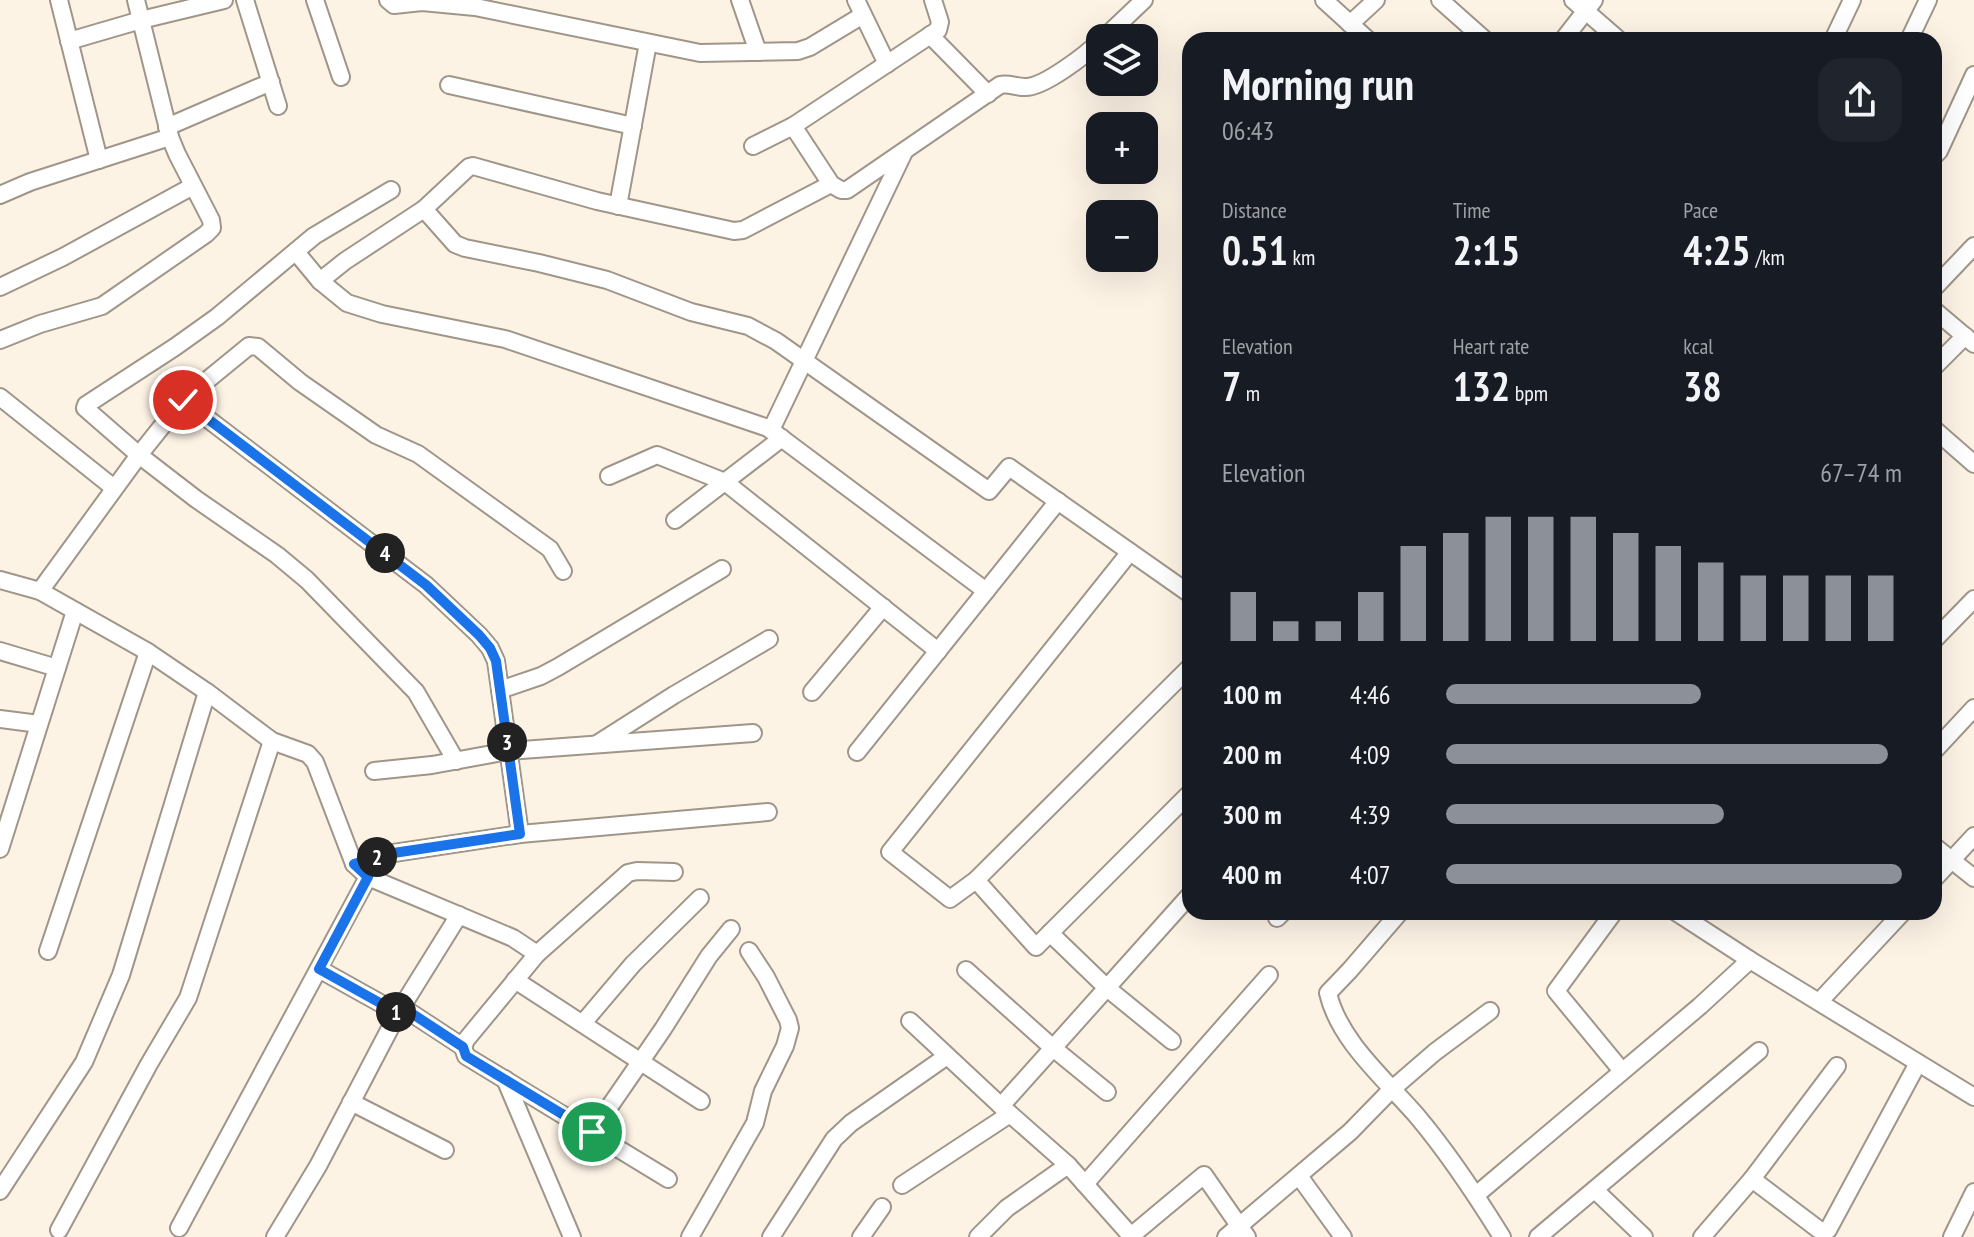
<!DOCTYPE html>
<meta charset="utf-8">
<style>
:root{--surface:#171b24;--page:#20242c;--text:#f1f3f6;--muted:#9ea1a6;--accent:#8c9099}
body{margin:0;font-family:"PT Sans Narrow",sans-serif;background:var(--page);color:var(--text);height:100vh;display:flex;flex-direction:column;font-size:30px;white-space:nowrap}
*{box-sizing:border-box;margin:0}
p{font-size:26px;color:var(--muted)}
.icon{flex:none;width:44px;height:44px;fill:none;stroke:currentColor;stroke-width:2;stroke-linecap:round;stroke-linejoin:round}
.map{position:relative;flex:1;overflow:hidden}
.panel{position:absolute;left:1182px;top:32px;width:760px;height:888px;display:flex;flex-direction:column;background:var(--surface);border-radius:24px;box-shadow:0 8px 32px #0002}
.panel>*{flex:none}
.tools{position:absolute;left:1086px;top:24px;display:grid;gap:16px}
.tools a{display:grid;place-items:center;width:72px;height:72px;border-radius:16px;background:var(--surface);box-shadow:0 8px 32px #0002;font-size:40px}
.pin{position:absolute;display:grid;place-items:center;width:68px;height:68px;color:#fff;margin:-34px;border:4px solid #fff;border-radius:50%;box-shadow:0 2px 8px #0007}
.km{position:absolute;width:40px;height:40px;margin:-20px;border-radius:50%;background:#222;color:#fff;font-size:22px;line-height:40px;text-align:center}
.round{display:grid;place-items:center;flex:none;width:84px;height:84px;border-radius:24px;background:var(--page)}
.head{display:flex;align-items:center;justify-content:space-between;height:136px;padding:0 40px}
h1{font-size:44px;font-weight:700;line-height:60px}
.metrics{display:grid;grid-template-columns:repeat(3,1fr);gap:12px;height:136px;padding:8px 40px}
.metrics div{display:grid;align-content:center}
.metrics b{font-size:40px;font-weight:700}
.metrics small{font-size:22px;font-weight:400}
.metrics p{font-size:22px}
.chart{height:224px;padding:16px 40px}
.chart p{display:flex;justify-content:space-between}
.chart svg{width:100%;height:144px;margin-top:8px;stroke:var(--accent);stroke-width:6}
ul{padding:0 40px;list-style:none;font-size:26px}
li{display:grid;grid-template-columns:128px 96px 1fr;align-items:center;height:60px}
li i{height:20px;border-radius:10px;background:var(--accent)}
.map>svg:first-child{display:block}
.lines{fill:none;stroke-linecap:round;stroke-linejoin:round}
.street-casing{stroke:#9f9689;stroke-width:20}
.street{stroke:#fff;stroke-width:16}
.route-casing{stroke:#fff;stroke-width:16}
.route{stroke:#1a73e8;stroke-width:10}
</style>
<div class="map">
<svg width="1974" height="1237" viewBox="0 0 1974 1237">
<rect width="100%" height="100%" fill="#fdf3e5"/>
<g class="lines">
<g class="street-casing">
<g id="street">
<path d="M59 0 99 160"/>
<path d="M245 0 278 106"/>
<path d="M315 0 341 77"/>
<path d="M388 0 394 5 422 2 475 7 700 53 798 51 810 47 863 15"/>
<path d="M740 0 758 52"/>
<path d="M856 0 887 64"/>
<path d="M1324 0 1368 40"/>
<path d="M1440 0 1485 40"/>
<path d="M1573 0 1619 40"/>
<path d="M1350 24 1376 0"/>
<path d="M930 35 988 94"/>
<path d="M1104 38 1144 0"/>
<path d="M1563 40 1594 0"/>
<path d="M1833 40 1852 0"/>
<path d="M1909 40 1928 0"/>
<path d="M69 41 141 20 224 0"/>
<path d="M449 85 633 126"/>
<path d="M793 126 831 184 841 190H847L1000 85C1009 83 1015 87 1025 87 1043 88 1087 54 1100 41"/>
<path d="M167 127 271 82"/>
<path d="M753 146 793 126 938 30 940 22 933 0"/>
<path d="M1934 156 1939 151 1974 75"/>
<path d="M391 190 314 236 217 317 175 347 86 405 85 408 139 455 196 499 277 555 307 580 416 692 456 761"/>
<path d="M0 195 30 182 170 137"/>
<path d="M618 206 648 43"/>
<path d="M424 209 455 244 465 248 539 263 607 280 691 312 748 326 776 341 989 491 1009 467 1190 594"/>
<path d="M296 252 320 281 347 303 382 314 505 339 768 428 986 591"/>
<path d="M320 281 345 261 424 209 469 167 473 166 597 201 734 231 743 230 831 184"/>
<path d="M0 287 63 257 193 186"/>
<path d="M1934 288 1974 246"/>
<path d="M1934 310 1974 344"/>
<path d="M0 340 40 324 102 306 206 234 212 228 211 220 177 154 170 137 136 0"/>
<path d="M1934 367 1965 336"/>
<path d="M0 397 114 488"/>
<path d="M183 400 426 585 479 635 490 648 496 661 520 834"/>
<path d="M1934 429 1974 464"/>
<path d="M771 430 904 152"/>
<path d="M609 476 657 455 725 482 938 651"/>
<path d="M675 520 782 438"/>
<path d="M0 580 40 591 148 652 207 692 272 741 308 754 315 762 354 864 368 877 513 938 537 954"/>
<path d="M40 591 139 455 183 400 249 346 258 347 300 382 376 435 418 454 550 549 563 571"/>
<path d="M1934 640 1974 599"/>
<path d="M0 651 57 668"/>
<path d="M1190 667 976 880 1036 947 1190 793"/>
<path d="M500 690 541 676 558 667 722 569"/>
<path d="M812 692 883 607"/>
<path d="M0 719 39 724"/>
<path d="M597 744 674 695 769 639"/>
<path d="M1934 751 1974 708"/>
<path d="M857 752 1058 501"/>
<path d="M374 771 432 765 508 751 753 733"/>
<path d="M1934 846 1974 878"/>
<path d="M0 849 75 611"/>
<path d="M354 864 387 854 520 834 768 812"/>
<path d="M1934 879 1974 836"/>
<path d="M976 880 950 899 890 852 1130 552"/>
<path d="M1400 912 1350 970 1328 993C1339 1041 1386 1080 1417 1116 1449 1154 1476 1195 1502 1237"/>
<path d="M1614 912 1556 991 1622 1071"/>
<path d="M1676 912 1750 960 1974 1097"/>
<path d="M1277 918 1283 912"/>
<path d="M1050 933 1107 988 1172 1041"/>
<path d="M48 951 148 652"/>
<path d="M319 969 398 1013"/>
<path d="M966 970 1053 1048 1107 1092"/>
<path d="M515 980 701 1101"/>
<path d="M1819 1002 1903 912"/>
<path d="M402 1007 463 1047"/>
<path d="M910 1021 1001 1106 1068 1165 1132 1237"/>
<path d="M583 1023 633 964 700 898"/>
<path d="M505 1079 572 1237"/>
<path d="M351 1102 445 1150"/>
<path d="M1001 1106 1190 895"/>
<path d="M592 1132 663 1029 709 956 731 929"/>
<path d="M1299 1176 1343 1237"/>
<path d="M668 1179 466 1056 463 1047 466 1040 537 954 628 873 637 871 674 872"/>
<path d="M1752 1179 1818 1229 1824 1232 1828 1230 1918 1063"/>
<path d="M1085 1184 1269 975"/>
<path d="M902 1185 1010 1114"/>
<path d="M1595 1190 1644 1237"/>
<path d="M0 1191 84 1062 121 975 207 692"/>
<path d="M1476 1195 1700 1006 1750 960"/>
<path d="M179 1228 368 877"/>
<path d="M59 1230 149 1064 188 998 272 741"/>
<path d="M1131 1236 1204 1175 1247 1237"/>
<path d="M275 1237 318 1166 398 1013 459 915"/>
<path d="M690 1237 755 1123 763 1091 785 1046 790 1028 788 1020 766 977 749 951"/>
<path d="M771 1237 834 1139 851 1123 947 1056"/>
<path d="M861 1237 882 1207"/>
<path d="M978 1237 1007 1208 1068 1165"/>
<path d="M1226 1237 1350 1132 1391 1090 1435 1052 1490 1011"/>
<path d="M1538 1237 1759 1051"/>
<path d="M1702 1237 1752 1179 1837 1066"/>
<path d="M1952 1237 1974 1192"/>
</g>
</g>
<use href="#street" class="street"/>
</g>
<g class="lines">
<g class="route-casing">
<path id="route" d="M183 400 426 585 479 635 490 648 496 661 520 834 387 854 354 864 368 877 319 969 398 1013 402 1007 463 1047 466 1056 592 1132"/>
</g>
<use href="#route" class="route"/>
</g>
</svg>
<div class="tools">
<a><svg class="icon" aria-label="layers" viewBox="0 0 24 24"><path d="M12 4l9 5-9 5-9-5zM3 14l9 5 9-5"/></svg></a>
<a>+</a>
<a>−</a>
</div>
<div class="pin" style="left:592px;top:1132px;background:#1e9e55"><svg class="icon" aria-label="arrive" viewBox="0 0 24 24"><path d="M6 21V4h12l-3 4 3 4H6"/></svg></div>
<div class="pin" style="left:183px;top:400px;background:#d93025"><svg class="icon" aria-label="check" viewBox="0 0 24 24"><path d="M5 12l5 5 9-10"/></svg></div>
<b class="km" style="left:396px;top:1012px">1</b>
<b class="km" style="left:377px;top:857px">2</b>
<b class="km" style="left:507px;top:742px">3</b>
<b class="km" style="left:385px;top:553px">4</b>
<section class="panel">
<div class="head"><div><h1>Morning run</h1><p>06:43</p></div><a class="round"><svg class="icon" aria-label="share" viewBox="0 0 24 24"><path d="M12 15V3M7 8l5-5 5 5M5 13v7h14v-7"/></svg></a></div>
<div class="metrics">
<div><p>Distance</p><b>0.51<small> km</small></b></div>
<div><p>Time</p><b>2:15</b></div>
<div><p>Pace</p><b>4:25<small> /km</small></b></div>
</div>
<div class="metrics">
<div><p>Elevation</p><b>7<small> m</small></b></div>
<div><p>Heart rate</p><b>132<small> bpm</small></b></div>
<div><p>kcal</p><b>38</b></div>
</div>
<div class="chart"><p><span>Elevation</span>67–74 m</p>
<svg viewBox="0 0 160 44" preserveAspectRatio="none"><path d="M5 44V29M15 44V38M25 44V38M35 44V29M45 44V15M55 44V11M65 44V6M75 44V6M85 44V6M95 44V11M105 44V15M115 44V20M125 44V24M135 44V24M145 44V24M155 44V24"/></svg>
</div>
<ul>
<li><b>100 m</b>4:46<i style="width:56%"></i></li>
<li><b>200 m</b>4:09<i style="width:97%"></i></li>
<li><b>300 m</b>4:39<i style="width:61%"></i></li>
<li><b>400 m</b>4:07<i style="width:100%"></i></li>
</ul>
</section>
</div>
